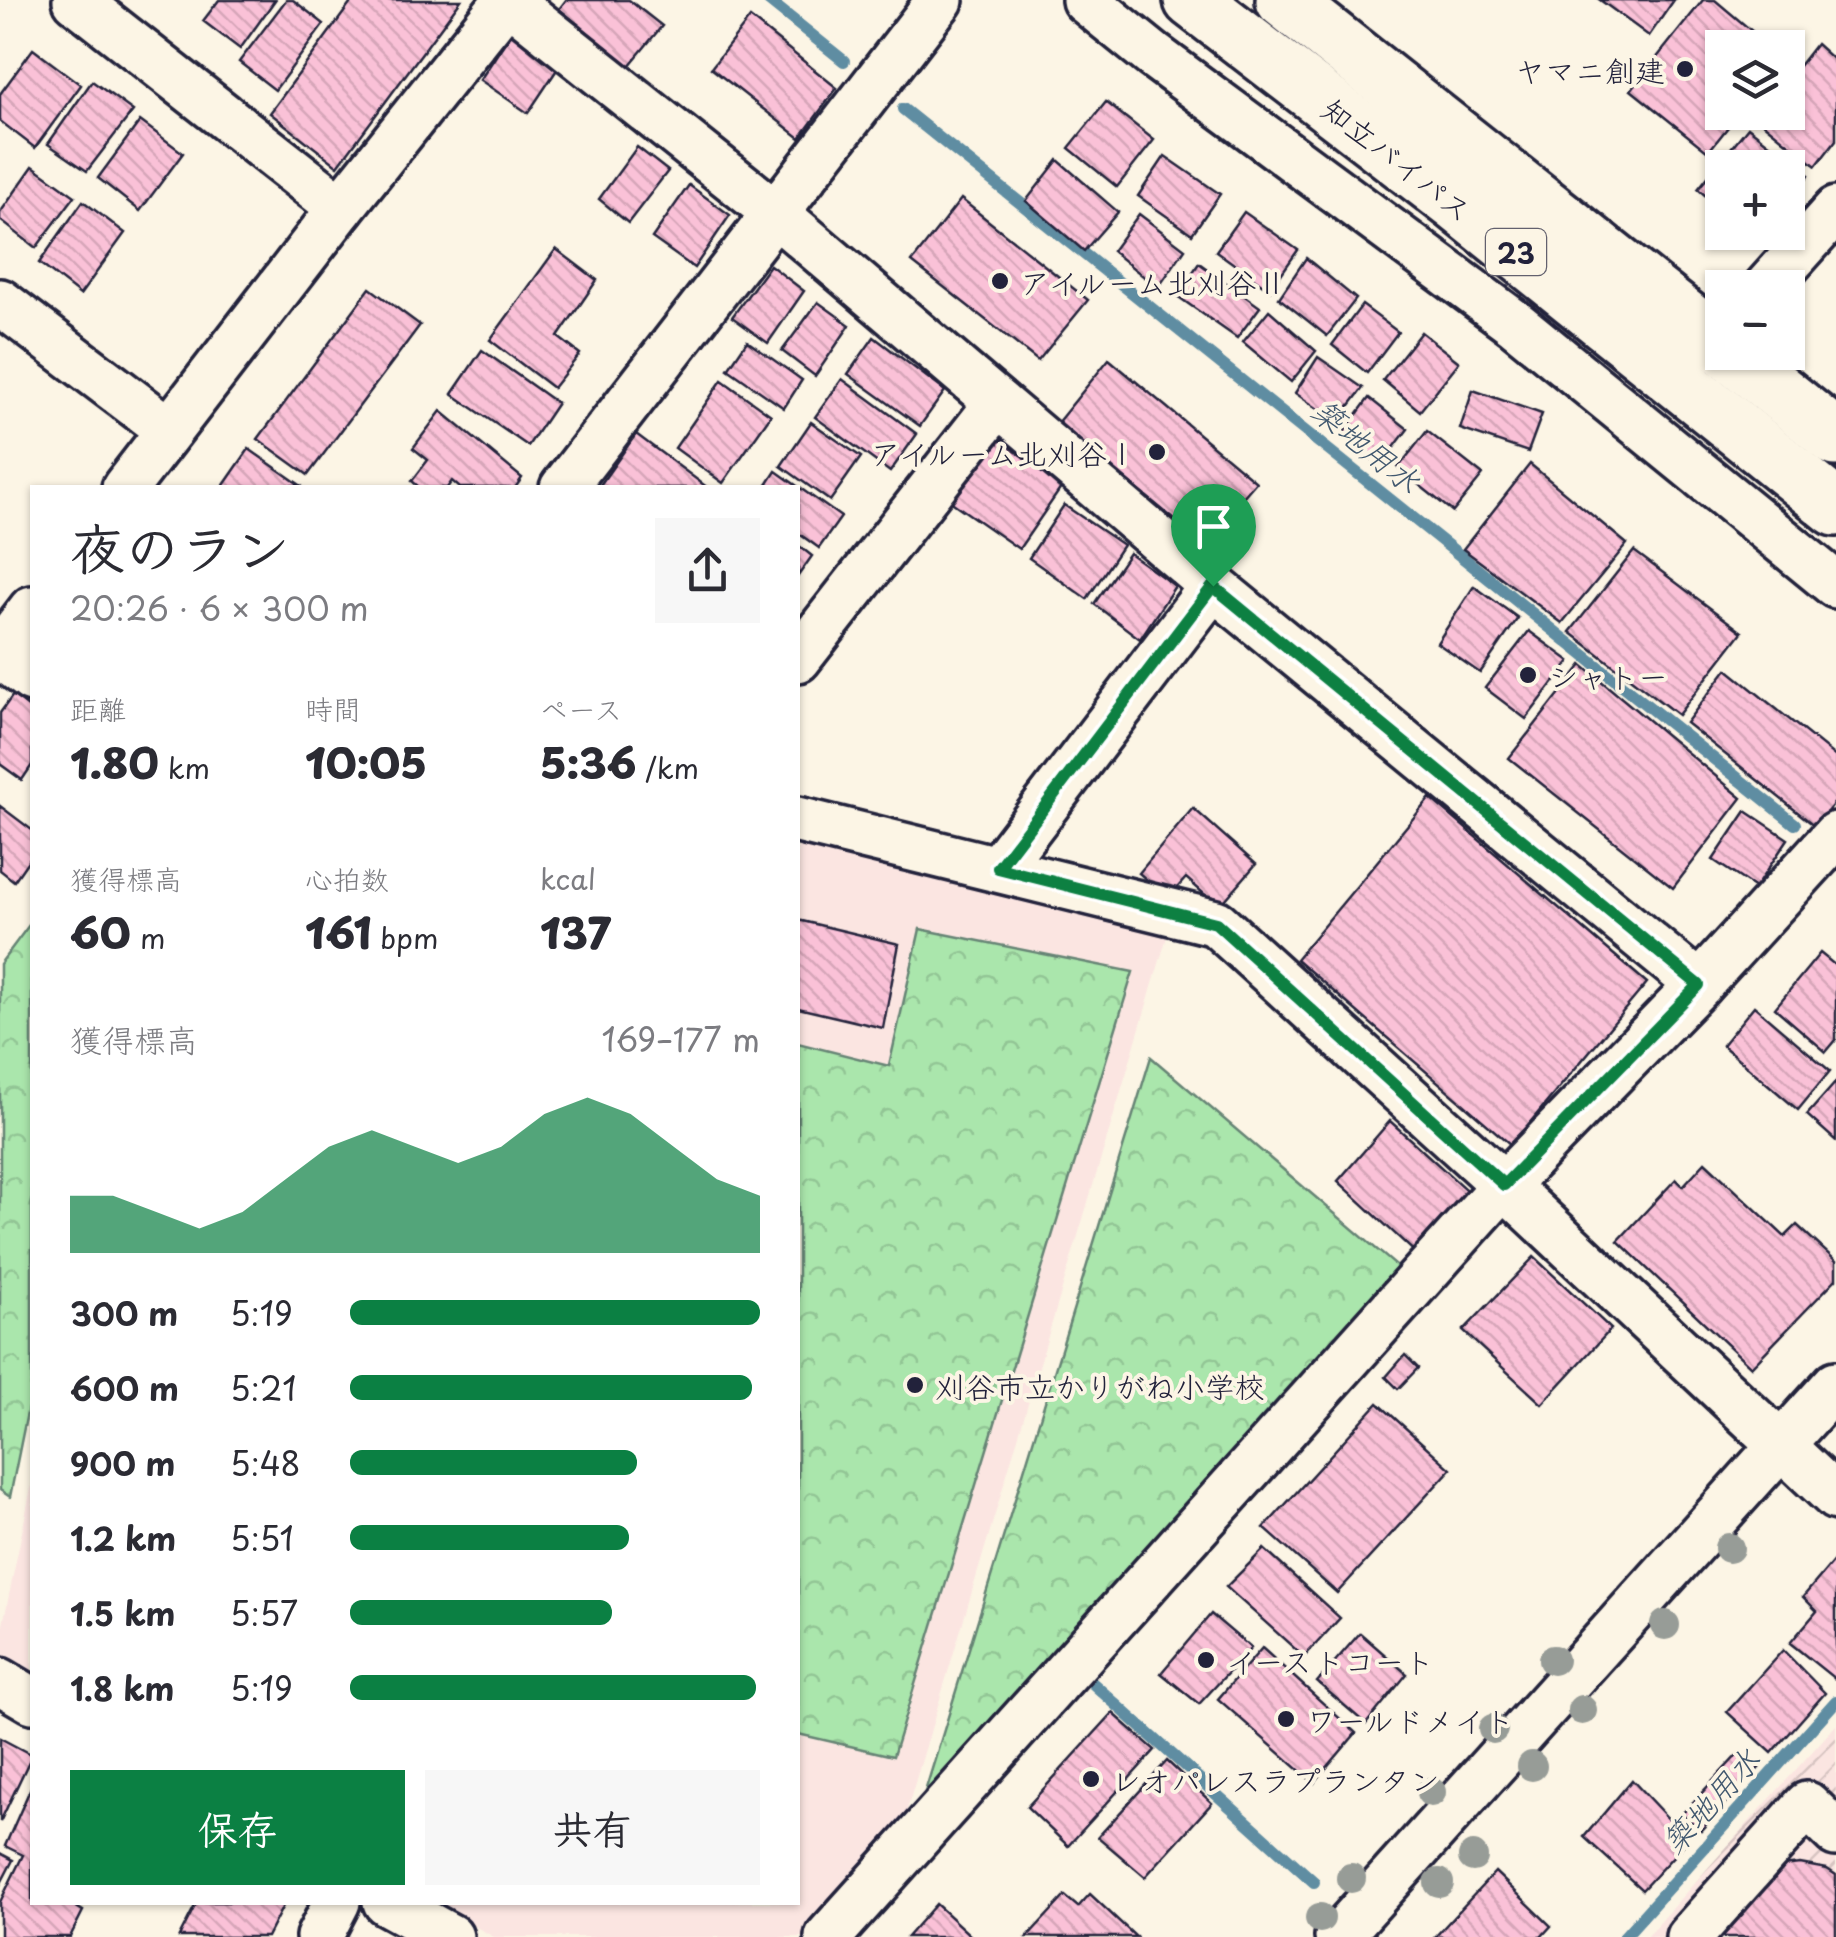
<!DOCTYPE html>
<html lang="ja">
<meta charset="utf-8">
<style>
:root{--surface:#fff;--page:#f7f7f7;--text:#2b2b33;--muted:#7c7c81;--accent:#0b8043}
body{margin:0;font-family:"Playpen Sans","Klee One",sans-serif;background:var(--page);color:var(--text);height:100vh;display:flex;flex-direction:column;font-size:38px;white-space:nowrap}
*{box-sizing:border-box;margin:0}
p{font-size:32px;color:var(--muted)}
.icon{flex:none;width:55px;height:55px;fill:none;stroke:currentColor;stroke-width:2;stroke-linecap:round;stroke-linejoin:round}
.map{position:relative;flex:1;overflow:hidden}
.drawer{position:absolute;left:30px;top:485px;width:770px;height:1420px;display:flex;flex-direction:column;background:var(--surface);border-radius:0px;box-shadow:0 2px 8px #0004}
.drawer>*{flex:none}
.tools{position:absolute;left:1705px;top:30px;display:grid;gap:20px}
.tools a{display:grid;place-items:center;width:100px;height:100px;border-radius:0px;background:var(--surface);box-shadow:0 2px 8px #0004;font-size:50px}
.pin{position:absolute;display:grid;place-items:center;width:85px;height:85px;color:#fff;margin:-102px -42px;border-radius:50% 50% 50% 0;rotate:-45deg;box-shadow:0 0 10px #0007}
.pin .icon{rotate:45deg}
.round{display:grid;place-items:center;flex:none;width:105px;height:105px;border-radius:0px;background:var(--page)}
.headline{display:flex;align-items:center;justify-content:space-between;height:170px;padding:0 40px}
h1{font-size:55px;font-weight:800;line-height:75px}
.metrics{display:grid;grid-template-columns:repeat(3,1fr);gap:15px;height:170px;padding:10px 40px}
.metrics div{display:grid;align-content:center}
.metrics b{font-size:42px;font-weight:800}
.metrics small{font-size:28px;font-weight:400}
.metrics p{font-size:28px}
.chart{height:280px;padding:20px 40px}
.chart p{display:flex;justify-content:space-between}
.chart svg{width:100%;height:180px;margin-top:10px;fill:var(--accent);opacity:.7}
.action{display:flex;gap:20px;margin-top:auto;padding:20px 40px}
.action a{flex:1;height:115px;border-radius:0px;background:var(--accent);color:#fff;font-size:40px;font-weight:800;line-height:115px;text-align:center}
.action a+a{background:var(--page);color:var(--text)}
ul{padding:0 40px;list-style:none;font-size:32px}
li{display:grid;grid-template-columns:160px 120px 1fr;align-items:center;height:75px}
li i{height:25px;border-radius:12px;background:var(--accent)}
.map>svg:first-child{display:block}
.built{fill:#fbe5e1}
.industrial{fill:url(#industrial-furrows)}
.forest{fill:url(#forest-crowns);stroke:#668474;stroke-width:2.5}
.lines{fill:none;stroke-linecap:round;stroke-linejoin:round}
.stream{stroke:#5f8da2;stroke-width:12}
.building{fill:url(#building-back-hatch);stroke:#22223b;stroke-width:2.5}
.minor-casing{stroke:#22223b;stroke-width:52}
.highway-casing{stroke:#22223b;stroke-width:62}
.minor{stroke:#fcf5e5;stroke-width:45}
.highway{stroke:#fcf5e5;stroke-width:55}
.tree{fill:#979c97}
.route-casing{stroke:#fff;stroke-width:20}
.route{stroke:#0b8043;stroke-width:12}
.poi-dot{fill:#22223b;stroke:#fcf5e5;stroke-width:4}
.labels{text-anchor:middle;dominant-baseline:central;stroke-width:8;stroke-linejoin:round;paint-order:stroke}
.shield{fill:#fcf5e5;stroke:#63616e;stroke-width:2.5}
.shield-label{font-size:28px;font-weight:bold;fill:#22223b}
.poi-label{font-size:30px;fill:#22223b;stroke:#fcf5e5;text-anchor:start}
.street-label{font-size:30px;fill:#22223b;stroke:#fcf5e5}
.water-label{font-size:32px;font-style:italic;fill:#41586f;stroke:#fcf5e5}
</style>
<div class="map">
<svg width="1836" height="1937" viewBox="0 0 1836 1937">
<defs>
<pattern id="industrial-furrows" width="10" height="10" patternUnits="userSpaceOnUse" patternTransform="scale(2.5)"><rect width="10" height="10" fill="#fbe5e1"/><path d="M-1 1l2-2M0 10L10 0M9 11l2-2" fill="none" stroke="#d7c4c2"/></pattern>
<pattern id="forest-crowns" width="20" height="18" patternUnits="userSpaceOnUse" patternTransform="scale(2.5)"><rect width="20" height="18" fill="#aae6ac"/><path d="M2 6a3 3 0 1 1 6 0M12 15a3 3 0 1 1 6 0" fill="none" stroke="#92c595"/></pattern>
<pattern id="building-back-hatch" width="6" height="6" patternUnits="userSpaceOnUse" patternTransform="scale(2.5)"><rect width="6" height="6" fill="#fac1d7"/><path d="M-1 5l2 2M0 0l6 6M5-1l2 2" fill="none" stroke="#d6a6b9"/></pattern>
</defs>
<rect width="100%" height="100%" fill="#fcf5e5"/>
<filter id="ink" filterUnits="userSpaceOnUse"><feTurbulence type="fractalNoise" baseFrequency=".01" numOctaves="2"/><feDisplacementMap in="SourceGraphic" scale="20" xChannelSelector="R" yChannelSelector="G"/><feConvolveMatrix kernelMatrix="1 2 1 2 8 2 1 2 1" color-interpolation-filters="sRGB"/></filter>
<g filter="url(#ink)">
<g class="built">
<path d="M798 838 1169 930 898 1840 808 1937H494L433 1903 798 1902Z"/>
<path d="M32 1483V1676L0 1657V1639Z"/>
</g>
<path class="industrial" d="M1836 1725V1937H1646Z"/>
<g class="forest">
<path d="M32 921V1388L10 1497 0 1490V964Z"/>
<path d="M920 929 1133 972 893 1756 798 1734V1043L889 1066Z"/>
<path d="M1151 1057 1401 1270 924 1795Z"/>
</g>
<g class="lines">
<g class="stream">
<path d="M768 0 844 61"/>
<path d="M903 109 1795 824"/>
<path d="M1089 1680 1314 1882"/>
<path d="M1624 1937 1836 1701"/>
</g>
</g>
<g class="building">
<path d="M219 0H275L240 49 203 21Z"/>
<path d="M286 0H293L324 24 275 90 239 62Z"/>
<path d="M353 0H461L338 166 270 113Z"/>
<path d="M566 0H629L662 26 629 66 559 9Z"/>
<path d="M1600 0H1674L1649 36Z"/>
<path d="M1703 0H1715L1772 48H1722V112H1740L1708 152 1631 90Z"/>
<path d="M750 18 837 88 800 138 711 68Z"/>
<path d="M511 33 560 65 528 113 480 80Z"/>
<path d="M1816 44 1836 62V140L1816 166 1757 118 1762 112H1788V80Z"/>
<path d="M33 49 81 85 35 148 0 121V94Z"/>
<path d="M92 81 133 111 87 171 48 144Z"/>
<path d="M1106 102 1154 140 1117 187 1069 148Z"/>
<path d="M140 121 183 153 140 211 98 178Z"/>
<path d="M1748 127 1809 175 1788 202V168H1722V210L1698 189Z"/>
<path d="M637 147 668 171 628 223 599 199Z"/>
<path d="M1165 156 1220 194 1192 234 1138 196Z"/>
<path d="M1058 160 1118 212 1084 251 1026 201Z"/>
<path d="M33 166 75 196 36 248 0 220V213Z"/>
<path d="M689 185 730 215 694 268 652 238Z"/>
<path d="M961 199 1088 300 1038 361 912 262Z"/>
<path d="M83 201 125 233 80 295 39 263Z"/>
<path d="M1244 212 1298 250 1270 290 1216 251Z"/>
<path d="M1139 214 1185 249 1158 288 1112 251Z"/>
<path d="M556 249 597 280 558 337 580 354 553 388 490 340Z"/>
<path d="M1306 258 1356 299 1327 336 1279 298Z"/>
<path d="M1199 263 1260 307 1237 338 1177 296Z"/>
<path d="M770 265 804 291 768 343 732 317Z"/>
<path d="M370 288 420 325 308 475 258 439Z"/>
<path d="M818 302 850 325 815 376 782 351Z"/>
<path d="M1362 305 1398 332 1367 373 1332 345Z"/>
<path d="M1269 310 1316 351 1291 382 1243 342Z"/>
<path d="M1421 332 1459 362 1420 411 1383 380Z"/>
<path d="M874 337 945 391 920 426 848 374Z"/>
<path d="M747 341 802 380 784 408 728 369Z"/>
<path d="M482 350 557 403 528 446 452 394Z"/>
<path d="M1318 357 1363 388 1337 422 1295 393Z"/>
<path d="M1109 359 1256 482 1203 543 1057 423Z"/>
<path d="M842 379 917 434 890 472 815 417Z"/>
<path d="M722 380 771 415 723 483 675 448Z"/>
<path d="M1473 390 1542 414 1528 452 1460 429Z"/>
<path d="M1369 398 1408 429 1380 466 1341 436Z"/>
<path d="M441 411 522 478 515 488H460L452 481 447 488H420L412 481 428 460 413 448Z"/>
<path d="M811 422 861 457 830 501 781 466Z"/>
<path d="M1427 431 1483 475 1453 512 1398 468Z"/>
<path d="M636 434 708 488H598Z"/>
<path d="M994 436 1063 485 1019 549 950 501Z"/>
<path d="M249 449 300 485 222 488Z"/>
<path d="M1530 464 1627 544 1562 623 1463 549Z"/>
<path d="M776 471 841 517 819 548 798 533V488H765Z"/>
<path d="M1064 505 1123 545 1087 599 1029 558Z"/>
<path d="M798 545 812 556 798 576Z"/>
<path d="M1634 551 1742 632 1678 715 1570 632Z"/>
<path d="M1129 553 1175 586 1140 639 1094 604Z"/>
<path d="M1474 586 1518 618 1480 673 1437 643Z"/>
<path d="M1529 631 1570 661 1526 719 1485 688Z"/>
<path d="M1582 665 1742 798 1673 888 1509 758Z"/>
<path d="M1727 669 1836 757V801L1815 826 1686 723Z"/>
<path d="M13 695 32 710V765L22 780 0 764V713Z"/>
<path d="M1430 798 1647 983 1511 1145 1296 959Z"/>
<path d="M0 806 32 830V855L14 881 0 870Z"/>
<path d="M1193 808 1256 864 1219 907 1186 878 1168 898 1139 873Z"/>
<path d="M1746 811 1788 839 1755 888 1713 860Z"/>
<path d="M798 920 899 944 883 1028 798 1008Z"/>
<path d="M1820 953 1836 966V1040L1826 1052 1775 1008Z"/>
<path d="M1754 1006 1830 1071 1798 1110 1722 1045Z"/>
<path d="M1836 1082V1141L1807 1115Z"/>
<path d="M1390 1121 1474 1197 1421 1258 1338 1181Z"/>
<path d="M1705 1162 1785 1237 1797 1225 1836 1261V1279L1751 1367 1618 1241 1676 1179 1683 1186Z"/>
<path d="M1534 1257 1611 1329 1542 1404 1463 1331Z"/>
<path d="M1405 1355 1418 1368 1398 1389 1386 1377Z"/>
<path d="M1378 1403 1451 1469 1337 1593 1264 1528Z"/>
<path d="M1264 1549 1340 1618 1304 1657 1226 1587Z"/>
<path d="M1836 1558V1680L1790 1643 1817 1611 1803 1597Z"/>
<path d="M1211 1614 1251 1648 1199 1704 1161 1673Z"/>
<path d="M1360 1633 1407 1674 1366 1724 1317 1682Z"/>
<path d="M1262 1648 1356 1733 1314 1783 1218 1699Z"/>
<path d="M1783 1650 1825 1693 1772 1753 1727 1712Z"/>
<path d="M1113 1713 1155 1750 1068 1846 1027 1807Z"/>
<path d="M0 1738 32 1755 0 1822Z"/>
<path d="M1740 1752 1759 1768 1701 1830 1682 1814Z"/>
<path d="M1167 1761 1212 1803 1145 1877 1098 1837Z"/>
<path d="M1632 1780 1688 1840 1642 1890 1584 1837Z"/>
<path d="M32 1785V1902H68L83 1911 70 1937H0V1902L23 1855 5 1846Z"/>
<path d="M0 1853 13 1860 0 1885Z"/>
<path d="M1800 1864 1827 1869 1836 1875V1937H1714L1773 1867Z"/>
<path d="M1495 1872 1551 1926 1541 1937H1435Z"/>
<path d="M1090 1894 1136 1937H1027L1065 1896 1078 1907Z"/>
<path d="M197 1902H285L267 1937H179Z"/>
<path d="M936 1904 972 1937H907Z"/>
</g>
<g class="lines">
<g class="minor-casing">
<g id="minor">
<path d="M76 0 341 208"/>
<path d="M508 0 774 212 1213 586 1699 985"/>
<path d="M1085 0 1153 55 1516 324 1836 585"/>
<path d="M1766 288 1836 210"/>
<path d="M0 302 169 430"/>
<path d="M125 488 341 208 507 0"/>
<path d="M563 488 940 0"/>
<path d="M0 651 32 609"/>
<path d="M0 655 32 679"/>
<path d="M798 659 998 403"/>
<path d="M798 820 1216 923 1504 1185 1836 1497"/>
<path d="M998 868 1213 586"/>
<path d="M0 1681 32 1700"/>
<path d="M386 1902 450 1937"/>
<path d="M319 1937 337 1902"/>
<path d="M828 1937 1504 1185 1699 985 1836 835"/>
<path d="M1338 1937 1836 1384"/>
<path d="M1689 1937 1807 1805 1836 1833"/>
</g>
</g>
<g class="highway-casing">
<g id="highway">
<path d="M1192 0 1456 203 1836 508"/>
<path d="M1284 0 1722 347"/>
<path d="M1729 352 1836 438"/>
</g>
</g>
<use href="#minor" class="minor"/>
<use href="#highway" class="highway"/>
</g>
<g class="tree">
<circle cx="1729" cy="1548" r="15"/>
<circle cx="1665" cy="1625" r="15"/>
<circle cx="1553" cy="1660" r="15"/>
<circle cx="1582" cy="1710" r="15"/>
<circle cx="1493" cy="1729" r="15"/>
<circle cx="1532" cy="1766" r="15"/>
<circle cx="1431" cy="1792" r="15"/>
<circle cx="1473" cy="1857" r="15"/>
<circle cx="1351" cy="1878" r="15"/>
<circle cx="1439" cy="1883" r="15"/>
<circle cx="1320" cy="1918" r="15"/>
</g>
</g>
<g class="lines" filter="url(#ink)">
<g class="route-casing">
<path id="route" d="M1213 586 1699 985 1504 1185 1216 923 998 868Z"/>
</g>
<use href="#route" class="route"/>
</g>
<g class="poi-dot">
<circle cx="1685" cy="69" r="10"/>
<circle cx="1000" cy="281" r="10"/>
<circle cx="1157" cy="452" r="10"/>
<circle cx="1528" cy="675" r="10"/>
<circle cx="915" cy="1385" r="10"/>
<circle cx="1206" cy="1660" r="10"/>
<circle cx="1286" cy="1719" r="10"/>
<circle cx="1091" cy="1779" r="10"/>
</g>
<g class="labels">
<rect class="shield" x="1486" y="229" width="60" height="46" rx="8"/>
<g class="shield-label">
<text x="1516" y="252">23</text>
</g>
<g class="poi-label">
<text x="1665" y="69" text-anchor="end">ヤマニ創建</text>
<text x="1020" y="281">アイルーム北刈谷Ⅱ</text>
<text x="1137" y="452" text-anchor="end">アイルーム北刈谷Ⅰ</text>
<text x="1548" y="675">シャトー</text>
<text x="935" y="1385">刈谷市立かりがね小学校</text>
<text x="1226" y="1660">イーストコート</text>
<text x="1306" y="1719">ワールドメイト</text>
<text x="1111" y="1779">レオパレスラプランタン</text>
</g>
<g class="street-label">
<text transform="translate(1398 159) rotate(38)">知立バイパス</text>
</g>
<g class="water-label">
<text transform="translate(1367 445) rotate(39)">築地用水</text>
<text transform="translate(1710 1800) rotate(-48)">築地用水</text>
</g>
</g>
</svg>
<div class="tools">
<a><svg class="icon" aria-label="layers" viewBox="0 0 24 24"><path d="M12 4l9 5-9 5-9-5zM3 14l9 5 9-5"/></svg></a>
<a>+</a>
<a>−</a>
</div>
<div class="pin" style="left:1213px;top:586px;background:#1e9e55"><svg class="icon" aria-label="arrive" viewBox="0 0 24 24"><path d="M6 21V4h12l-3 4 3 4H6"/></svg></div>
<section class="drawer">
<div class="headline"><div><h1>夜のラン</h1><p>20:26 · 6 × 300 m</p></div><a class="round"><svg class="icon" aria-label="share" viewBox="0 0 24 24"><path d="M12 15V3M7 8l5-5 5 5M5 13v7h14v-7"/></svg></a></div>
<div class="metrics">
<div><p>距離</p><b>1.80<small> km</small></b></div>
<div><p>時間</p><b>10:05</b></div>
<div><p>ペース</p><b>5:36<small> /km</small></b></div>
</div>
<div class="metrics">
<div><p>獲得標高</p><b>60<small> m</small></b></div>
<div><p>心拍数</p><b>161<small> bpm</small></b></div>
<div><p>kcal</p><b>137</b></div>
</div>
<div class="chart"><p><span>獲得標高</span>169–177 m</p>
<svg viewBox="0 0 160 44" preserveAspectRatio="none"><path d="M0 44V30L10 30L20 34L30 38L40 34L50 26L60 18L70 14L80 18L90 22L100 18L110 10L120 6L130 10L140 18L150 26L160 30V44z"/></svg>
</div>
<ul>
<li><b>300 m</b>5:19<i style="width:100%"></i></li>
<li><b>600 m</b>5:21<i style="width:98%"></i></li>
<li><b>900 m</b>5:48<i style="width:70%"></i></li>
<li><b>1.2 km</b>5:51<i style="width:68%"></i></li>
<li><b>1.5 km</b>5:57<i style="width:64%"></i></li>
<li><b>1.8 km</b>5:19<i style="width:99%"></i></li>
</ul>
<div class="action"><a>保存</a><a>共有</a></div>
</section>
</div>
